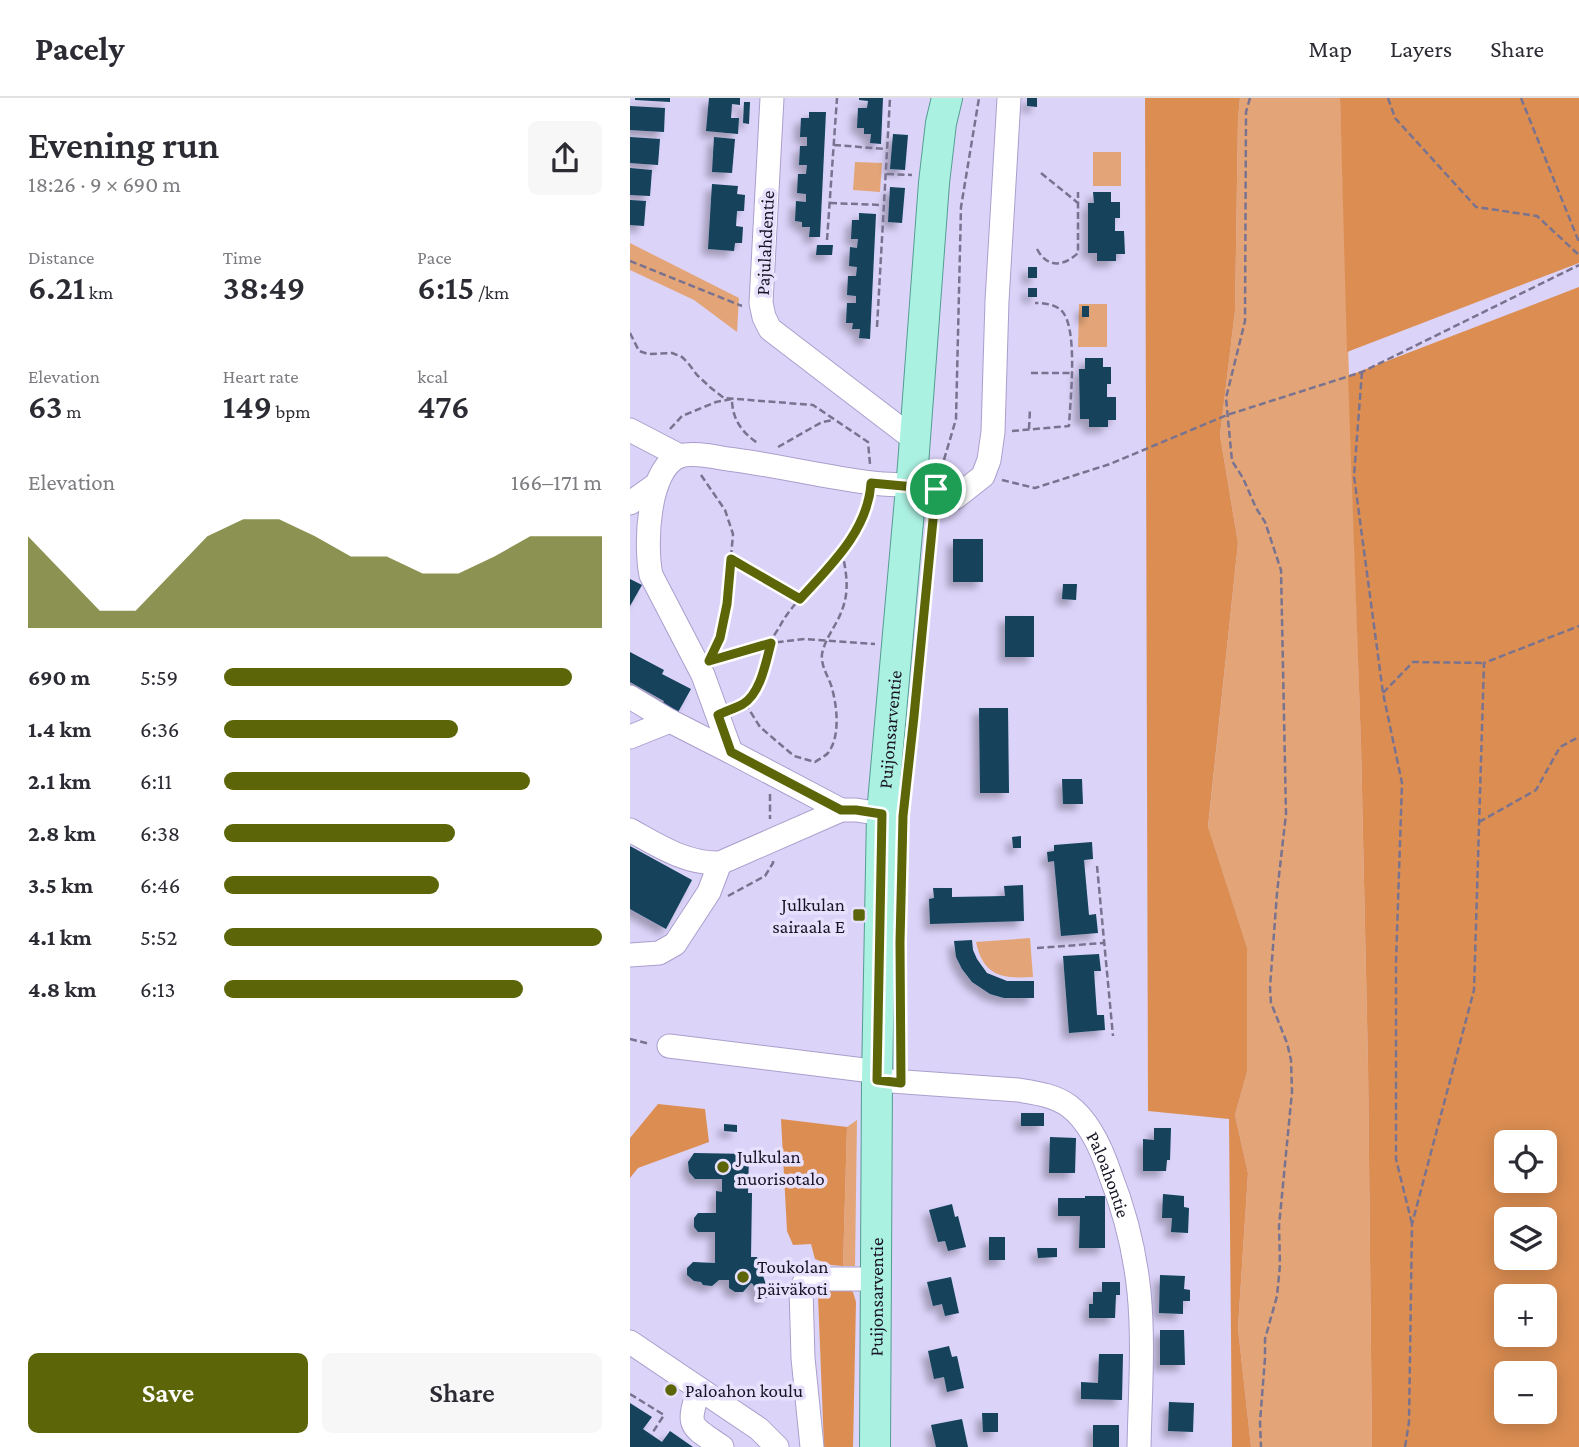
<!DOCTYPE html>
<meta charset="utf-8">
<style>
:root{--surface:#fff;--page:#f7f7f7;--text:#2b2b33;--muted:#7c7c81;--line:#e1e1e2;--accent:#5c6609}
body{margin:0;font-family:"Crimson Pro",serif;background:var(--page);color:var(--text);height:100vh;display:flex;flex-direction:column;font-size:26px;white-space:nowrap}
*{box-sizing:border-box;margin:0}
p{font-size:23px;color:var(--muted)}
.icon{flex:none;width:38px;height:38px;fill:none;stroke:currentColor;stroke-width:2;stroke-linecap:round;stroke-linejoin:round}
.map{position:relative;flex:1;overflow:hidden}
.sheet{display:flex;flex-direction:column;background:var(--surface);width:630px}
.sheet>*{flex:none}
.controls{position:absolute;left:864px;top:1032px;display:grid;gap:14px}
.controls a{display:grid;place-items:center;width:63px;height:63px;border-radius:10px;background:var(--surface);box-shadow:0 4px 18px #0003;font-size:35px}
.pin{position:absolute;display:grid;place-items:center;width:60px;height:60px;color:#fff;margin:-30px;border:4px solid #fff;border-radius:50%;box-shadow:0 2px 7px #0007}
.round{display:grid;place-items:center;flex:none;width:74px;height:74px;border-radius:10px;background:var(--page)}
.summary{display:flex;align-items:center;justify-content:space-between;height:119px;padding:0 28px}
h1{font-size:38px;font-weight:600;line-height:52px}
.figures{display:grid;grid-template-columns:repeat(3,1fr);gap:10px;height:119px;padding:7px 28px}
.figures div{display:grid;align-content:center}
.figures b{font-size:35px;font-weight:600}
.figures small{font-size:19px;font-weight:400}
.figures p{font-size:19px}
.chart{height:196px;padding:14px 28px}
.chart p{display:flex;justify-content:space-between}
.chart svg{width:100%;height:126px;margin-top:7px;fill:var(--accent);opacity:.7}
.cta{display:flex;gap:14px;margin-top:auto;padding:14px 28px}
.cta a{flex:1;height:80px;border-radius:10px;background:var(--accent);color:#fff;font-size:28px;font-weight:600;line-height:80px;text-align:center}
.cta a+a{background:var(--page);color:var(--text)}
ul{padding:0 28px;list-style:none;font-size:23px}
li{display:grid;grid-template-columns:112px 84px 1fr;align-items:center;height:52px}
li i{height:18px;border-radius:9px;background:var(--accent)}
header{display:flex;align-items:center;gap:42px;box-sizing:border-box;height:98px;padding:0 35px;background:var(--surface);border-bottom:2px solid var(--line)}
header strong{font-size:33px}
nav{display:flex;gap:38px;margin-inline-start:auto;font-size:24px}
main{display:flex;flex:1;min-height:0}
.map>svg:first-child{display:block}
.green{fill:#e3a578}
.forest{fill:#dc8e52;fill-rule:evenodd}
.building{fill:#12425b;filter:url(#shadow)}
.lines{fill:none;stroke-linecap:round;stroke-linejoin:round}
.minor-casing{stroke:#aa9fcc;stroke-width:25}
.major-casing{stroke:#549d92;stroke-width:32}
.path{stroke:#7a738f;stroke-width:2.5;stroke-dasharray:7 3.5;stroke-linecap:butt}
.minor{stroke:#fff;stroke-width:23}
.major{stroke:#abf1e1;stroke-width:30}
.route-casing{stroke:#fff;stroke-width:14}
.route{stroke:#5c6609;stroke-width:9}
.poi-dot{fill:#5c6609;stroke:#e8e1fe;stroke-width:2.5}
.labels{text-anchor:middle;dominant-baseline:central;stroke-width:7;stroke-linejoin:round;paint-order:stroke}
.street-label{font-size:19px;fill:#191425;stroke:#e8e1fe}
.poi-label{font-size:19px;fill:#191425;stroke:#e8e1fe;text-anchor:start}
</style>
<header>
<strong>Pacely</strong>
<nav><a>Map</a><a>Layers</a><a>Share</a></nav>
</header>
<main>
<section class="sheet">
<div class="summary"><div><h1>Evening run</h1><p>18:26 · 9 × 690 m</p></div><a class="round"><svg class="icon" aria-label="share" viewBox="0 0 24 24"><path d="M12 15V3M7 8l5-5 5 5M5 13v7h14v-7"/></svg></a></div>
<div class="figures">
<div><p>Distance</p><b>6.21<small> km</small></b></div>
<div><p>Time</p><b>38:49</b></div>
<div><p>Pace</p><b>6:15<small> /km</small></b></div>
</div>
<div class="figures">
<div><p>Elevation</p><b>63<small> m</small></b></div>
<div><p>Heart rate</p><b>149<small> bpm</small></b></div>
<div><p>kcal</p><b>476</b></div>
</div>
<div class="chart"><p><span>Elevation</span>166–171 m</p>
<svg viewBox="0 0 160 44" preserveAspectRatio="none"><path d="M0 44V12L10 25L20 38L30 38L40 25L50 12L60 6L70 6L80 12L90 19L100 19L110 25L120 25L130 19L140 12L150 12L160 12V44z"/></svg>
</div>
<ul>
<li><b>690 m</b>5:59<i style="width:92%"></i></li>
<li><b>1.4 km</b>6:36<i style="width:62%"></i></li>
<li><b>2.1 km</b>6:11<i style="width:81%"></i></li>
<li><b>2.8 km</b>6:38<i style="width:61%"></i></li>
<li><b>3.5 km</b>6:46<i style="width:57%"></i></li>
<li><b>4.1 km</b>5:52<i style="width:100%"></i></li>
<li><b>4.8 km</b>6:13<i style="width:79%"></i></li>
</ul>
<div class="cta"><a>Save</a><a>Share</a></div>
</section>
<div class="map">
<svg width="949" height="1349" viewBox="0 0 949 1349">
<defs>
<filter id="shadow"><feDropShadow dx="-6" dy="6" stdDeviation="3.5" flood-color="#0004"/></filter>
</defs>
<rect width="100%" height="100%" fill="#dcd3f9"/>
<g class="green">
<path d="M610 0H710L731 647 738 966 742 1349H621L608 1230 618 1075 605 1017 617 974V849L578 730 608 445 590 337 605 213 608 21Z"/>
<rect x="463" y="54" width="28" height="34"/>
<path d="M225 64 252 65 250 94 223 92Z"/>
<path d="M0 145 109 200 107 234 64 202 0 172Z"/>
<path d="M449 206H477V249H448Z"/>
<path d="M400 840 403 879C372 881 353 878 346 844Z"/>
<path d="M227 1022 225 1168H213L217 1029Z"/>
</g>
<g class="forest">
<path d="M515 0H610L608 21 605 213 590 337 608 445 578 729 617 849V974L605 1017 618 1075 608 1230 621 1349H602L599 1021 518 1013Z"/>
<path d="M710 0H949V165L717 254Z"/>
<path d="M949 189V1349H742L738 966 731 647 718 278ZM877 1045H915V1083H877ZM877 1122H915V1160H877ZM877 1199H915V1237H877ZM877 1276H915V1314H877Z"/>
<path d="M28 1006 75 1011 79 1044 8 1070 0 1080V1040Z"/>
<path d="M151 1021 217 1029 213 1168 201 1167 185 1161 181 1146 163 1147 157 1133Z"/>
<path d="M213 1189 223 1194 226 1204 223 1349H194L188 1198 192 1190Z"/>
</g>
<g class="building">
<path d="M5 0H40V4L5 2Z"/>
<path d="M79 0H110V7L102 6 101 20H109L108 36 76 33Z"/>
<path d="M229 0H253L251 46 240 45 241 36H234V30H227L228 10H237L238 3 229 2Z"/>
<path d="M397 0H407V9L397 8Z"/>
<path d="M114 4H120L119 26 113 25Z"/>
<path d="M0 8 35 10 34 34 0 32Z"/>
<path d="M179 14H196L190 139H179L180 129H172V124L165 123 166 103 176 104V96L167 95 168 76H176L177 67H169L170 48H177V39H170L171 20H179Z"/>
<path d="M263 36 278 37 275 72 260 71Z"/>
<path d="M0 39 30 41 28 67 0 65Z"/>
<path d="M84 39 105 41 102 75 82 74Z"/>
<path d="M0 70 22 72 20 98 0 97Z"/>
<path d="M82 86 108 88 107 96 115 97 114 113H107L106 128 113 129 112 145H105L104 153 78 151Z"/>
<path d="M260 89 275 90 272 125 258 124Z"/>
<path d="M463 94H481V104H490V120H485V133H494L495 156H486V163H467V155H458V105H464Z"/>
<path d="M0 102 16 103 14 128 0 127Z"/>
<path d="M229 115 246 116 240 241 229 240 230 231H222L223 225H216L217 205H226V198L217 197 218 178H226L227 169 219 168 220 149 227 150 228 141H221L222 122H229Z"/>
<path d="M187 147H203L202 157H186Z"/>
<rect x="398" y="169" width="9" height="11"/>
<rect x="398" y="190" width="9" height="9"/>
<rect x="452" y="208" width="7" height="11"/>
<path d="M455 260H473V269H481V286H477V299H486V322H478V329H459V321H450L449 271H455Z"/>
<rect x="323" y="441" width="30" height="43"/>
<path d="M0 481 12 487 0 508Z"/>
<path d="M433 486H447L446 502 432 501Z"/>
<rect x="375" y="518" width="29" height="41"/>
<path d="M0 554 34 572 32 576 61 591 47 616 32 607 34 603 0 584Z"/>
<path d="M349 610H378L379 695H350Z"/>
<path d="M432 681H452L453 706H433Z"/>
<path d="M391 738V750H383L382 739Z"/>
<path d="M462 744 463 761 454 762 459 817 466 816 468 835 431 838 424 763 418 764 417 754 424 753V747Z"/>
<path d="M0 748 62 782 36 831 0 811Z"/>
<path d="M393 787 394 823 300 826 299 801 304 800 303 790H322V799L375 798 374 788Z"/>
<path d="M342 842 343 852 347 861 357 875 377 883H404V900H374L360 896 342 884 332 871 326 859 324 843Z"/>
<path d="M469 856 471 873H464L467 917H474L475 932 439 935 433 858Z"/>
<rect x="391" y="1015" width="23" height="13"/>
<path d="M94 1026 107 1027V1034L94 1033Z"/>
<path d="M524 1030H541L540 1062H537L536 1073H513V1041L524 1042Z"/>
<path d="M420 1039 446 1040 445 1075H419Z"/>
<path d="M64 1055 119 1056 118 1095H122L121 1159H127L138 1193V1199L133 1201 128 1200 123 1186 121 1185 113 1194H105L99 1190V1182H89L82 1188 73 1187 71 1184 64 1183 57 1177V1170L63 1164 85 1165V1134H68L64 1129V1120L68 1115H86V1093L92 1094V1081H65L59 1074 58 1064Z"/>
<path d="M533 1096 554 1098V1109L559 1110 558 1135 541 1134 542 1120H532Z"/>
<path d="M455 1098H475V1150H449L450 1118H428V1100H455Z"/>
<path d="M322 1106 325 1119 328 1118 336 1149 318 1153 315 1143 308 1144 299 1112Z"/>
<rect x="359" y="1139" width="16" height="23"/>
<path d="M407 1150H427V1159L408 1160Z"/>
<path d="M530 1177 555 1178 554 1191 560 1192V1203H553V1216L529 1215Z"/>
<path d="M321 1179 329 1215 315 1218 312 1206 303 1208 297 1184Z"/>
<path d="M472 1184H490V1197H486L485 1220H459V1206H463V1194H472Z"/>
<path d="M530 1232H554L555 1267H530Z"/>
<path d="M319 1248 322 1259 327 1258 334 1290 317 1294 314 1279 304 1281 298 1253Z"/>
<path d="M469 1256H493L492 1302 451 1301V1284L468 1285Z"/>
<path d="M539 1304 564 1305 563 1334 538 1333Z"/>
<path d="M0 1305 22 1319 13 1331 32 1344 40 1333 63 1349H0Z"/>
<path d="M352 1315H368V1334H353Z"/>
<path d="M332 1321 338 1349H306L301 1327Z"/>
<rect x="463" y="1327" width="26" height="22"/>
</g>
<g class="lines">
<g class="minor-casing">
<g id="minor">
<path d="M142 0 131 205 134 219 140 231 285 342"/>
<path d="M0 332 50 358"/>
<path d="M0 405 27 386"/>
<path d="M0 599 40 623 101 654"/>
<path d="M0 639 40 623"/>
<path d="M211 712 101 654 73 577 21 477C15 449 17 370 50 358 63 354 85 359 98 361 146 367 194 379 242 385 263 388 285 385 306 391 313 392 319 397 325 400L353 378 359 362 363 334 367 203 379 0"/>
<path d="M0 732C29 748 56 766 90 765L211 712H226L252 716"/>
<path d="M0 857 29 855 45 846 79 794 90 765"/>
<path d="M39 948 234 972"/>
<path id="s1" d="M247 982 388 992C406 995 424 997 439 1008 459 1023 472 1052 480 1076 495 1114 505 1154 509 1194 514 1245 510 1298 509 1349"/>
<path d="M0 1244 129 1331 147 1349"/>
<path d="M69 1291C56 1330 60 1327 92 1349"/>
<path d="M182 1349 173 1260 171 1191 175 1183 182 1181H246"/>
</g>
</g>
<g class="major-casing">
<g id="major">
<path id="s2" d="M245 1349 247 982 252 716 283 367 304 85 311 25 317 0"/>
</g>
</g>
<g class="path">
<path d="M620 0 616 14 615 223 596 300 602 363 613 380 626 410 635 424 651 472 656 716 647 795 640 889 641 905 657 945 661 962 662 994 649 1128 650 1167 647 1198 635 1241V1260L630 1324 631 1349"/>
<path d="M758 0 765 20 846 109 907 118 949 157"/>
<path d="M891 0 949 144"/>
<path d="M204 47 256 51"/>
<path d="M411 75 448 105"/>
<path d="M257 76 282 77"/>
<path d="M200 105 252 107"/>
<path d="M197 142 207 0"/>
<path d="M407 151C417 170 433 169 448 155V94"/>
<path d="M0 163 112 208"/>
<path d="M247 229 260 0"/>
<path d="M0 235 9 253 18 256 42 255 52 259 58 265 67 277 81 290 94 300 183 307 238 344 240 366"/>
<path d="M732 274 724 378 753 595 772 685 766 864V1061L782 1126"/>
<path d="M401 275H442"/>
<path d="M40 331 52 318 86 304 102 301C102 321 112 335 129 346"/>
<path d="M399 331 400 311"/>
<path d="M382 333 439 328C440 304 449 229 431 212 424 206 413 205 405 205"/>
<path d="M148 349 192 324 204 322"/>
<path d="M311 372 326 321 331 109 349 0"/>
<path d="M71 377 95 412 103 436 97 506 90 540 83 555"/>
<path d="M372 382 405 390 480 366 597 317 732 274 949 167"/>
<path d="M101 461 170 501"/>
<path d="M293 524 305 409"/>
<path d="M86 561 140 545 175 541 245 546"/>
<path d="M753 595 783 564 854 565"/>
<path d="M115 605 130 629 164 658 185 664C189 661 194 659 198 655 211 638 207 606 201 587 197 576 191 568 192 556 195 540 207 527 212 512 220 492 216 473 212 453"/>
<path d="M106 609C133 597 131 568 140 545 143 538 148 532 151 526 165 501 190 483 207 461 221 444 232 424 238 404"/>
<path d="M140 696V721"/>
<path d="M849 724 906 692 930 649 949 639"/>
<path d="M467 768 483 938"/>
<path d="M98 798 135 778 143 765V763"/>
<path d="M407 850 474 845"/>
<path d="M0 941 20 946"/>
<path d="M0 1296 34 1317 21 1337"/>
<path d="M775 1349 779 1324 782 1126 844 892 854 565 949 528"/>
</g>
<use href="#minor" class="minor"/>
<use href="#major" class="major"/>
</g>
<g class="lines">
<g class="route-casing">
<path id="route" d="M241 385 306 391 284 618 273 718 270 844 271 985 247 982 252 716 226 712H211L101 654 88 617C96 613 106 610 113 606 131 595 136 563 141 545L79 563 90 540 97 506 101 461 170 501C200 468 238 433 241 385Z"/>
</g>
<use href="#route" class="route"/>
</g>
<g class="poi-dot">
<rect x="222" y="810" width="14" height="14" rx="3.5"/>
<circle cx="93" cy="1069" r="7"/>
<circle cx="113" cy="1179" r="7"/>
<circle cx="41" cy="1292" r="7"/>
</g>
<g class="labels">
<g class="street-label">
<text transform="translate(135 145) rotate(-87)">Pajulahdentie</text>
<text stroke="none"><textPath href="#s2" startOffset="718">Puijonsarventie</textPath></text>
<text stroke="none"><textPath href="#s1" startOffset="276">Paloahontie</textPath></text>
<text stroke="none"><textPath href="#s2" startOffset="150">Puijonsarventie</textPath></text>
</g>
<g class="poi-label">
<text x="215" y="806" text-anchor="end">Julkulan<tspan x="215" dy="22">sairaala E</tspan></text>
<text x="107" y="1058">Julkulan<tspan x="107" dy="22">nuorisotalo</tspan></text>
<text x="127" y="1168">Toukolan<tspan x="127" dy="22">päiväkoti</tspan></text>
<text x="55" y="1292">Paloahon koulu</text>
</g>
</g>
</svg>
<div class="controls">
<a><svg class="icon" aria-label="locate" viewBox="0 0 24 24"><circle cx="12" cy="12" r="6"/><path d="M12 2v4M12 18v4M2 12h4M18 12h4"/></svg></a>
<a><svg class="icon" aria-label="layers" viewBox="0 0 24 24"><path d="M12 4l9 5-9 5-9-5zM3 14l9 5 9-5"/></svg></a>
<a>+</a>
<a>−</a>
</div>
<div class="pin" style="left:306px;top:391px;background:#1e9e55"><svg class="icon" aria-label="arrive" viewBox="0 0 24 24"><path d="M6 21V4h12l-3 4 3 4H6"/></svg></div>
</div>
</main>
